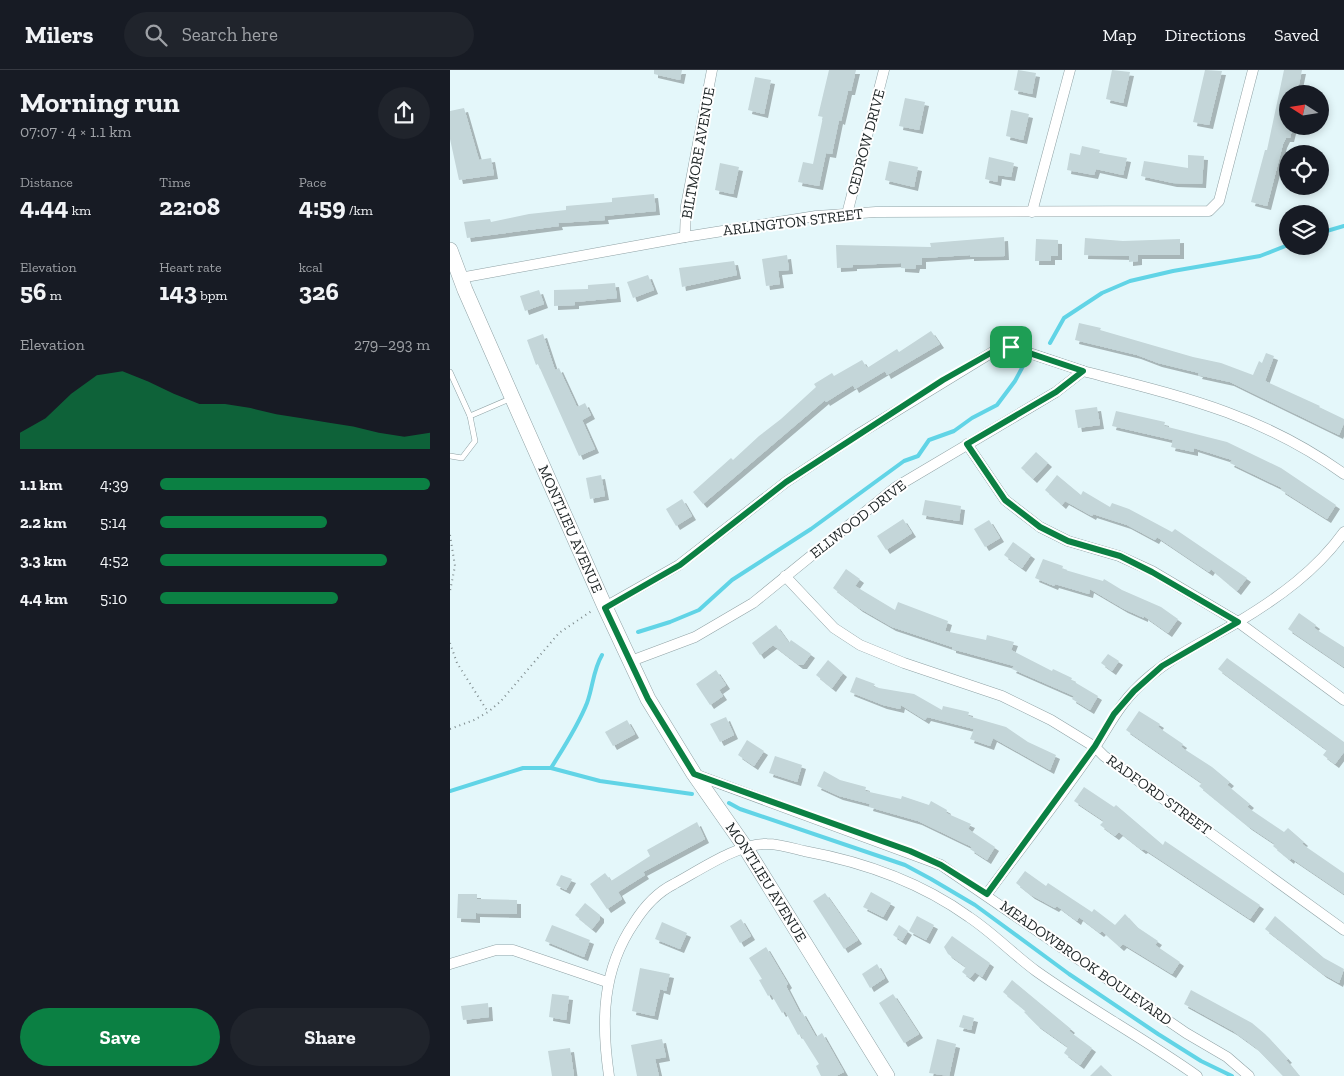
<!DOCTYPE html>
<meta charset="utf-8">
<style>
:root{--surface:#171b24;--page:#20242c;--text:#f1f3f6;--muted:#9ea1a6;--line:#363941;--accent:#0b8043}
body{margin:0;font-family:"Zilla Slab",serif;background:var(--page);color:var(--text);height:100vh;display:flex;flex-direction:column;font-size:19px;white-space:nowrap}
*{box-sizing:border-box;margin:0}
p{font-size:16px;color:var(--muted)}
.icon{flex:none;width:28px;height:28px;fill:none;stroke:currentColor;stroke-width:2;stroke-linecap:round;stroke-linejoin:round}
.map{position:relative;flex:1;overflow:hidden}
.drawer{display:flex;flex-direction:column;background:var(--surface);width:450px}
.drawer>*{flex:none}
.needle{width:32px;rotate:282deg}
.buttons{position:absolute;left:829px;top:15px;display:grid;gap:10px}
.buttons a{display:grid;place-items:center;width:50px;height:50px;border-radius:50%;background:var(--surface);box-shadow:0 2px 8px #0003;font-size:25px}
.pin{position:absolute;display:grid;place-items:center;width:42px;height:42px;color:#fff;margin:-21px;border-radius:10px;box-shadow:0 2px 8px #0006}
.round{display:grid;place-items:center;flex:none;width:52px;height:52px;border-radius:26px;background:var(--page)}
.headline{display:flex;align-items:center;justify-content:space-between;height:85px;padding:0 20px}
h1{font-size:28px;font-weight:700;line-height:38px}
.stats{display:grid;grid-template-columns:repeat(3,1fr);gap:8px;height:85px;padding:5px 20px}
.stats div{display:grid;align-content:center}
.stats b{font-size:25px;font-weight:700}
.stats small{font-size:14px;font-weight:400}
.stats p{font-size:14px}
.chart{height:140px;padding:10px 20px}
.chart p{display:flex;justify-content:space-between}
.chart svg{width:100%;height:90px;margin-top:5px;fill:var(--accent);opacity:.7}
.cta{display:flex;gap:10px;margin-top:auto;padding:10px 20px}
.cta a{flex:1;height:58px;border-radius:30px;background:var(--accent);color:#fff;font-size:20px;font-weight:700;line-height:58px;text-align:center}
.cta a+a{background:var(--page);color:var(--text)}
ul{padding:0 20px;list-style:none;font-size:16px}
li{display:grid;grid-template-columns:80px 60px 1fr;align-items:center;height:38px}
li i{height:12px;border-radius:6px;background:var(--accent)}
header{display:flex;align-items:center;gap:30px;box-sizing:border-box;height:70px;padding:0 25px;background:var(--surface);border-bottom:1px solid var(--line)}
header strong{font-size:24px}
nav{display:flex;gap:28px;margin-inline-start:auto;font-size:18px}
.search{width:350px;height:45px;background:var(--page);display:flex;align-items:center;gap:12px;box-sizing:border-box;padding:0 18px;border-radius:28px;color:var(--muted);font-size:19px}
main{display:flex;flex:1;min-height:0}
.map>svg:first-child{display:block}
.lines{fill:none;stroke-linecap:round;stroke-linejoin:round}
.stream{stroke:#61d4e6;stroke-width:4}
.building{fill:#c4d6d9;filter:url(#shadow)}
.lane-casing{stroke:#90a2a5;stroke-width:6}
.street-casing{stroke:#90a2a5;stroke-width:11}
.secondary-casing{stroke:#90a2a5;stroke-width:16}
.path{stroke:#7f8c8e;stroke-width:2;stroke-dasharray:1 4;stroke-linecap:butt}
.lane{stroke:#fff;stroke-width:5}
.street{stroke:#fff;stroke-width:10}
.secondary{stroke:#fff;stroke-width:15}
.route-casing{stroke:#fff;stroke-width:10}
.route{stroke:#0b8043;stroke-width:6}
.labels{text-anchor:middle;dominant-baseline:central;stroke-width:4;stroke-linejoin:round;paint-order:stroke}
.street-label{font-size:15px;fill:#22292a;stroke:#fff}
</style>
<header>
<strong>Milers</strong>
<div class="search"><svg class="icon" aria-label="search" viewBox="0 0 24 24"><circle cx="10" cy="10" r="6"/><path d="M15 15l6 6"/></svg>Search here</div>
<nav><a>Map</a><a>Directions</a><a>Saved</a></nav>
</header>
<main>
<section class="drawer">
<div class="headline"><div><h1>Morning run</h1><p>07:07 · 4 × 1.1 km</p></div><a class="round"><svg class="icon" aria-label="share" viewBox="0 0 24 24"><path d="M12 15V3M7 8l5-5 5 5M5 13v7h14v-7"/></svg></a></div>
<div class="stats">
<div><p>Distance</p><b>4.44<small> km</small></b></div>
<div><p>Time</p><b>22:08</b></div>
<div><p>Pace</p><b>4:59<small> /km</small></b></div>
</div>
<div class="stats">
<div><p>Elevation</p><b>56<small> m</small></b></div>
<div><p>Heart rate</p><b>143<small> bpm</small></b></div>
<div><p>kcal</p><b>326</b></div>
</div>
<div class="chart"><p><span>Elevation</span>279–293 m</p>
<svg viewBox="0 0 160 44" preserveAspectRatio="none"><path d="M0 44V36L10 29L20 17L30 8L40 6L50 11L60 17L70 22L80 22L90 24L100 27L110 29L120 31L130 33L140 36L150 38L160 36V44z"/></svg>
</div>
<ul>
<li><b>1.1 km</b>4:39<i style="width:100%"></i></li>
<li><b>2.2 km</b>5:14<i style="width:62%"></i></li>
<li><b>3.3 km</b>4:52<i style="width:84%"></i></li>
<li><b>4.4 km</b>5:10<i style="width:66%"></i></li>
</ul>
<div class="cta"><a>Save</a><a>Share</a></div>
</section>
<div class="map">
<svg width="894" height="1006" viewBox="0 0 894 1006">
<defs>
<filter id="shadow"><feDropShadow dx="4" dy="4" stdDeviation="0" flood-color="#0004"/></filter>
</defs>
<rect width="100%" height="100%" fill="#e4f7fa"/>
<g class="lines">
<g class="stream">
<path d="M870 163 894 156"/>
<path d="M600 273 614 248 652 223 680 211 723 201 810 186 838 175"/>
<path d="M188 562 220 552 249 540 282 510 361 459 454 391 468 386 479 370 504 361 522 348 547 335 565 311 573 296"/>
<path d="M101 698C114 677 128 656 137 633 143 617 143 600 152 585"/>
<path d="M0 721 73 698H101L150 711 242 724"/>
<path d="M279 733 290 739 455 795 481 809 525 835 619 904 708 964 751 991 782 1006"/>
</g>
</g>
<g class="building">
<path d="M204 0H232L230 10 204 4Z"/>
<path d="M379 0H406L401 21H398L391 51 389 50 382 84 376 83 369 116 348 112 353 92 363 94 373 47 368 46Z"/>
<path d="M568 0 586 3 582 24 564 20Z"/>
<path d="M662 0 680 2 673 33 656 29Z"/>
<path d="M755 0 772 1 759 55 743 52Z"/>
<path d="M834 0H852L847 24H838V56H843L840 68H836L833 74 817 136 801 132 815 80H817Z"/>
<path d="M305 7 321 10 314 44 298 40Z"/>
<path d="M455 28 475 32 469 60 449 56Z"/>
<path d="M14 38 29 90 41 88 44 105 9 110 0 69V41Z"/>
<path d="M561 40 579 44 573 70 556 66Z"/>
<path d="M632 76 650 80 649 83 677 88 673 105 646 99 644 105 617 100 620 83 630 85Z"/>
<path d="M738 85 754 86 752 114 723 113 691 106 694 91 738 98Z"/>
<path d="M539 87 564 93 561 107 548 105 547 112 535 109Z"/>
<path d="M439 91 468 97 464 117 435 110Z"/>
<path d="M270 93 289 97 283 124 265 120Z"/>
<path d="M204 124 206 141 154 146 155 150 108 153 109 156 17 168 14 152 40 149 41 152 79 144 116 140V136L162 132V128Z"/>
<path d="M554 167 555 186 520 187V185L472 188V195H466L465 199 451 198V193L403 195V197L387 198 386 175 481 177 480 173Z"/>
<path d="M635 168 673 171 730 169V185H688V191L679 192V186L634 185Z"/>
<path d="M586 169 608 170V186H601V191H585Z"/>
<path d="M337 185 339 200 328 201 330 214 316 216 312 189Z"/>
<path d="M284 191 287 205 232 217 229 198Z"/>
<path d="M198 205 204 220 183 228 177 212Z"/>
<path d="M165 213 167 228 125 232V235L104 236V220L138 219V215Z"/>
<path d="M89 220 94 234 75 241 70 226Z"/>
<path d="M629 253 651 258 650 260 743 287 771 293 803 305 809 291 812 293 816 283 824 286 815 311 870 336 869 337 894 349V353L889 365 780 312 748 305 749 303 708 293 687 285 625 270Z"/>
<path d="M481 261 490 274 437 305 435 301 405 319 403 315 376 332 375 330 253 434 243 422 281 388 283 390 309 366 331 349 366 317 364 314 382 303 384 306 412 290 417 298 447 279 449 282Z"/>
<path d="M93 264 105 300 109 298 127 337 135 333 141 345 132 350 145 379 129 386 88 294 86 295 77 270Z"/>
<path d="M647 337 650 355 628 358 625 340Z"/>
<path d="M666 341 715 352 714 356 777 372 831 398 886 435 877 449 831 420 832 418 780 393 782 390 744 378V382L721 377 723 370 662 356Z"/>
<path d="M586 382 598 393 583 409 571 398Z"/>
<path d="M151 405 155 426 140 429 136 408Z"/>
<path d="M607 405 631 425 633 421 660 437 662 433 679 439 722 462 725 459 797 508 787 521 761 499 759 502 707 467 705 470 677 455 643 444 642 446 615 431 612 435 595 420Z"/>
<path d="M232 429 242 446 226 456 216 439Z"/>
<path d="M475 430 511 436 509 451 472 445Z"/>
<path d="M453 449 462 463 436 480 427 466Z"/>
<path d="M539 450 550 468 535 477 524 459Z"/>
<path d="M563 472 581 485 572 498 554 485Z"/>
<path d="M593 489 613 496 612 499 653 511 654 509 672 520 711 537 728 549 718 563 694 546V548L674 539 640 519 639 524 605 514 604 516 585 508Z"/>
<path d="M396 499 410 509 405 516 445 540 448 532 498 551 495 561 536 570 537 565 564 572 561 580 602 601 603 599 622 608 621 610 648 626 640 640 622 629 624 626 562 599 564 596 502 579V577L442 557 409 538 383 518Z"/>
<path d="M849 543 866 555 864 558 894 577V597L838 559Z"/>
<path d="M326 555 339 573 341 570 361 584 353 595H349L323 575 310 585 302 573Z"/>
<path d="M658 584 669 591 662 601 651 593Z"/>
<path d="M777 588 894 672V682L885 694 873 685 877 680 768 599Z"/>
<path d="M378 590 393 603 382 618 366 605Z"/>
<path d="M266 600 276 615 269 620 273 626 260 635 246 614Z"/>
<path d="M406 607 425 614 423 617 464 624 492 640 493 636 519 642 518 646 556 657 578 672 606 685 600 700 543 668 540 676 520 669 524 659 477 647 475 650 451 635 450 639 433 635 400 622Z"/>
<path d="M689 641 710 654 708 657 733 674 731 677 762 697 780 712 777 715 800 734 797 737 834 762 838 758 854 772 852 774 894 803V824L841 788 840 790 823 776 825 774 798 756 749 716 752 713 676 660Z"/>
<path d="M276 647 284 665 270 672 260 654Z"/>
<path d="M177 650 185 664 163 676 155 662Z"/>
<path d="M297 670 314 681 304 696 288 685Z"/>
<path d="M325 686 352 695 347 712 319 703Z"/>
<path d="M374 701 390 710 416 717 415 721 451 729 452 726 479 735 481 731 497 740 496 743 521 754 518 759 545 777 537 790 520 779 522 777 468 751 419 737 420 734 389 726 367 716Z"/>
<path d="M634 717 664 737 666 735 713 775 715 771 810 835 800 849 694 779 692 780 669 762 665 766 650 755 654 751 624 731Z"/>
<path d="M247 752 255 769 193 802 195 805 168 822 172 829 157 839 140 814 155 803 161 811 200 786 197 780Z"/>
<path d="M575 801 596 816 598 813 642 842 644 839 665 855 675 844 687 857 708 871 705 875 730 892 722 904 673 874 670 877 652 861 650 863 629 847 627 851 607 836 605 838 581 825 566 813Z"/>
<path d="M111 805 122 809 116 820 106 815Z"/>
<path d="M421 822 441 833 433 847 413 837Z"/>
<path d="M375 823 408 870 394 879 363 831Z"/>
<path d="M8 824H27V829L67 830V844L26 843V849L7 848Z"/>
<path d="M135 833 150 845V849L142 859 125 845Z"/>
<path d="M467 846 484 855 476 870 459 861Z"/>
<path d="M825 846 874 888 894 899 889 913 873 904 815 859Z"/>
<path d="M291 849 301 866 290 873 280 856Z"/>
<path d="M212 852 237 863 230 879 205 869Z"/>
<path d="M102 855 140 870 134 887 95 871Z"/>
<path d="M449 855 458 861 452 871 443 865Z"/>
<path d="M502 866 540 893 532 907 525 902 520 908 512 902 516 897 498 884 494 877Z"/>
<path d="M316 877 338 914 336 916 350 943 352 942 366 967 372 963 394 1002 386 1006H371L366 996 369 994 350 964 348 965 335 941 332 943 321 924 318 926 309 910 312 909 299 888Z"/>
<path d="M427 894 435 908 420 918 412 904Z"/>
<path d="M190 898 220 904 216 921 210 919 204 946 182 941Z"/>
<path d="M562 910 621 959 619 961 642 978 630 995 614 983 618 977 587 955 574 942 576 941 553 922Z"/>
<path d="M741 920 802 953 815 964 838 989 836 990 849 1006H833L805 977 783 961 734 934Z"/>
<path d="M102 924 119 926 116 950 99 947Z"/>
<path d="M443 924 469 964 454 973 429 933Z"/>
<path d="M38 933 39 947 13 950 11 936Z"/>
<path d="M513 945 524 948 521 960 509 957Z"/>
<path d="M212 969 216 987 205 989 209 1006H187L181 975Z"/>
<path d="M487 969 506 974 499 1006 479 1003Z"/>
<path d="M120 978 124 1006H102L98 981Z"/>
<path d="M651 995 662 1006H640Z"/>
</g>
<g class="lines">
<g class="lane-casing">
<g id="lane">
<path d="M0 302 20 346 25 371 12 388 0 386"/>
<path d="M20 346 62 328"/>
</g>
</g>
<g class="street-casing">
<g id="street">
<path d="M582 142 620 0"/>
<path d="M397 144 434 0"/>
<path d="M235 167 236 136 262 0"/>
<path d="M10 208 235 167 366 146 426 142 759 141 769 131 803 0"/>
<path d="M517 374 555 430 590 457 618 471 669 486 702 501 788 552 894 630"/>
<path d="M335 506 384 558 410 575 454 593 552 626 601 650 645 677 654 686 894 860"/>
<path d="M155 537 229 495 336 412 407 365 546 280 561 277 633 301"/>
<path d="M181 591 245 567 303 533 446 417 606 322 633 301C730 326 811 344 894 404"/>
<path d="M244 704 491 795 736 963 777 987 799 1006"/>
<path d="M537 824C573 775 611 727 645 677 658 658 667 638 684 621 713 590 752 573 788 552 828 528 867 500 894 462"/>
<path d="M0 894 46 880H63L157 912"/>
<path d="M159 1006C151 951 152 900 184 853 194 837 208 822 224 814 250 800 289 773 317 774 329 774 342 778 354 781 414 792 469 811 519 847 543 863 563 884 586 901 638 938 695 969 747 1006"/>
</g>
</g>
<g class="secondary-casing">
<g id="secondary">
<path id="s1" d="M0 180 15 220 62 327 155 537 198 629 244 704 295 777 437 1006"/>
</g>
</g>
<g class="path">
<path d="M0 465 5 496 0 521"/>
<path d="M0 573 7 593 38 642"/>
<path d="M0 659 24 650 38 642 51 631 109 563 143 540"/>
</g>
<use href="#lane" class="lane"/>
<use href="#street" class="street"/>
<use href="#secondary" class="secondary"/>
</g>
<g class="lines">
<g class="route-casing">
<path id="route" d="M561 277 633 301 606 322 517 374 555 430 590 457 618 471 670 486 702 502 788 552 712 596 684 621 664 644 645 676 537 824 491 795 460 781 244 704 198 629 155 538 230 495 336 412 493 310 546 280Z"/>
</g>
<use href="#route" class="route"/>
</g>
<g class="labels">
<g class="street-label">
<text transform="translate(416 72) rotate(-75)">CEDROW DRIVE</text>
<text transform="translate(248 83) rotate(-80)">BILTMORE AVENUE</text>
<text transform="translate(343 152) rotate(-7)">ARLINGTON STREET</text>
<text transform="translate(408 449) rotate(-38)">ELLWOOD DRIVE</text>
<text stroke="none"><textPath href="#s1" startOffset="304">MONTLIEU AVENUE</textPath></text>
<text transform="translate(709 725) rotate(36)">RADFORD STREET</text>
<text stroke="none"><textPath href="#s1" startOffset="709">MONTLIEU AVENUE</textPath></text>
<text transform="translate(636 893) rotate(35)">MEADOWBROOK BOULEVARD</text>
</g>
</g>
</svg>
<div class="buttons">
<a><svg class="needle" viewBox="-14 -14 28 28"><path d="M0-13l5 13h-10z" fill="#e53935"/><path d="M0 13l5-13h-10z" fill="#9ea1a6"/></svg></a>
<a><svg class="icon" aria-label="locate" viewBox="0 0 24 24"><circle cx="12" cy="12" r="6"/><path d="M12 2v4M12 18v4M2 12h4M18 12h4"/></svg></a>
<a><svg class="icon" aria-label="layers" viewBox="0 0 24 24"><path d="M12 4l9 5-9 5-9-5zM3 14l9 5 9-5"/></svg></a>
</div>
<div class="pin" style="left:561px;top:277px;background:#1e9e55"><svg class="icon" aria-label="arrive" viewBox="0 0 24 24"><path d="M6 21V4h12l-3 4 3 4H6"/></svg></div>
</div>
</main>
